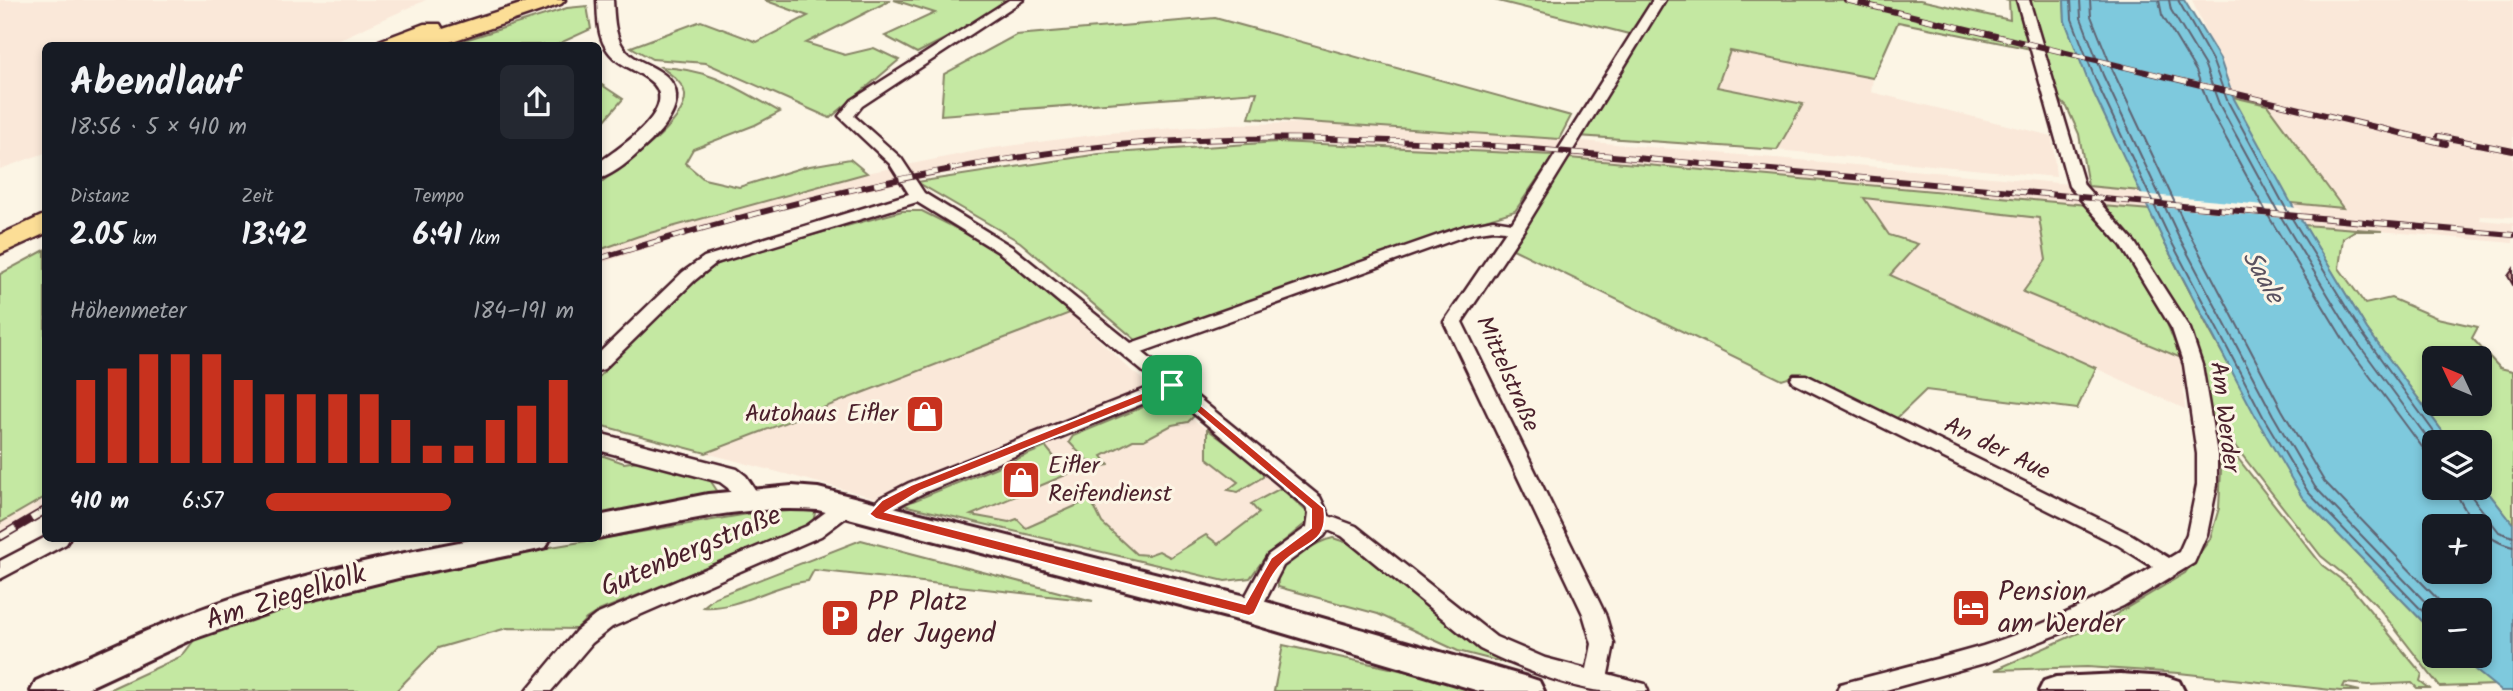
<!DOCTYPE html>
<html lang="de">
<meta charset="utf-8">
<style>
:root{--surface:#171b24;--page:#242831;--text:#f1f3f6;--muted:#9ea1a6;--accent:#c8321e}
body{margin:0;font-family:Kalam,sans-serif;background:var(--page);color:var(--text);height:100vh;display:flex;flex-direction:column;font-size:26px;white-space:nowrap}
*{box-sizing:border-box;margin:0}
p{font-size:23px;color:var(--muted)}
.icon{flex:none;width:38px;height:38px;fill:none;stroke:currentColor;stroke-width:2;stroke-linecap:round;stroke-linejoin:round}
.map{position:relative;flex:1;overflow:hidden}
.sheet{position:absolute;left:42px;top:42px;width:560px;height:500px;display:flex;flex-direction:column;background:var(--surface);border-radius:10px;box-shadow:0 4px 10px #0003}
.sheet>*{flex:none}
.needle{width:46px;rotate:314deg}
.controls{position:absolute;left:2422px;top:346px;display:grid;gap:14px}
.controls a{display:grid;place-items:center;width:70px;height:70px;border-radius:10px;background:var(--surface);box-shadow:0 4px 10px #0003;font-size:35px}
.pin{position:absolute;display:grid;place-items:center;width:60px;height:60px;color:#fff;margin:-30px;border-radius:14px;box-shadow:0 4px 10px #0006}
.round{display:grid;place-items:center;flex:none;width:74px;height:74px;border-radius:10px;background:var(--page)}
.head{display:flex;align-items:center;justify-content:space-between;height:119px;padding:0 28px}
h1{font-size:38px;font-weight:700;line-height:52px}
.figures{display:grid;grid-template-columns:repeat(3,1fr);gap:10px;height:119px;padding:7px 28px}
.figures div{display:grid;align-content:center}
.figures b{font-size:30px;font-weight:700}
.figures small{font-size:19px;font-weight:400}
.figures p{font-size:19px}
.chart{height:196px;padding:14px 28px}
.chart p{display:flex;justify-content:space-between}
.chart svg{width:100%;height:126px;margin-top:7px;stroke:var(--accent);stroke-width:6}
ul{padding:0 28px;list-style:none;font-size:23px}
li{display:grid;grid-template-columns:112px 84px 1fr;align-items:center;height:52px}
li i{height:18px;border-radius:9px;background:var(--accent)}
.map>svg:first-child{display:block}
.built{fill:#fae8d9}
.green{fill:#c4e8a2;stroke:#878466;stroke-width:2;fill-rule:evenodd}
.water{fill:#7ec9dd;stroke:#698596;stroke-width:2;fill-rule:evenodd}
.pier{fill:#fcf5e5}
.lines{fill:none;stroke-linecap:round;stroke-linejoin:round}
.shore{stroke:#5f6372;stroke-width:2}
.minor-casing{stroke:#4a1f2b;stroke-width:5}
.tertiary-casing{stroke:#4a1f2b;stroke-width:5}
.secondary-casing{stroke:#4a1f2b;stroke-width:6}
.primary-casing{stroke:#4a1f2b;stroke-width:5}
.minor{fill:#fcf5e5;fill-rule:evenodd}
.tertiary{fill:#fcf5e5;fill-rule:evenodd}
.secondary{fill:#fcf5e5;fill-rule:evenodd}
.primary{fill:#fcde96;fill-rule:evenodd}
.rail-far1-casing{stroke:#4a1f2b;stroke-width:6}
.rail-casing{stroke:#4a1f2b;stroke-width:9}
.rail-far1{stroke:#fcf5e5;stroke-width:4.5;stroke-dasharray:13;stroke-linecap:butt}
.rail{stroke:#fcf5e5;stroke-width:6;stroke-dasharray:18;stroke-linecap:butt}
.wall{fill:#d4aca3;stroke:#4a1f2b;stroke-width:2}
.route{fill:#c8321e;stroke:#fff;stroke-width:2;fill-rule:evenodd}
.labels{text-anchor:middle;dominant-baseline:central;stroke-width:6;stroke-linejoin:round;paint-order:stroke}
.street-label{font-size:24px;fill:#4a1f2b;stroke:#fcf5e5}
.poi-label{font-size:24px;fill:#4a1f2b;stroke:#fcf5e5;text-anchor:end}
.water-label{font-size:26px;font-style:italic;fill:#5a5260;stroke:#fcf5e5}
.near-street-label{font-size:28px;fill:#4a1f2b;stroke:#fcf5e5}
.near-poi-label{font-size:28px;fill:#4a1f2b;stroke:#fcf5e5;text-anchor:start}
</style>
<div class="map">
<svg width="2513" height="691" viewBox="0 0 2513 691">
<rect width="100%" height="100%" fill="#fcf5e5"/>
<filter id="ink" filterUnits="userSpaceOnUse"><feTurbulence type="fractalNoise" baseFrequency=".0143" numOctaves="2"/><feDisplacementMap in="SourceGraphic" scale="14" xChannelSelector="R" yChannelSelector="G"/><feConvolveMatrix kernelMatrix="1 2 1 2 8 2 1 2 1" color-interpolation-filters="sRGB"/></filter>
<g filter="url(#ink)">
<g class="built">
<path d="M0 0H426L327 45 46 46 45 153 0 169Z"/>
<path d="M2192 0H2513V217L2481 216 2480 220 2513 223V243L1569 158 1275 139 1114 150 943 174 782 209 697 232 599 264 598 250 639 236 867 173 986 149 1108 133 1231 124 1323 123 1559 139 2342 208 2267 105 2233 97Z"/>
<path d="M1730 51 1873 78 1871 92 2052 136 2056 177 1777 150 1803 104 1716 87Z"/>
<path d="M1863 198 2040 218 2046 260 2023 292 2181 358 2185 409 1890 274 1889 235Z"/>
<path d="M1070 313 1133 372 1281 488 1307 512 1225 581 903 505 706 453Z"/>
<path d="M45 497V515L0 541V523Z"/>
</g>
<g class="green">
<path d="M764 0H891L806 43 845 55 874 48 899 60 830 118 706 63 652 59 631 47 701 21 757 42 808 16Z"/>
<path d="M894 0H1011L974 24 917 53 885 36 935 13Z"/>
<path d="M1494 0H1652L1629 34Z"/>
<path d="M1666 0H1920L2010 20 2009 1 2005 0H2064L2065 21 2141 191 2088 186 2079 134 2067 107 2058 98 2041 51 1898 22 1873 78 1730 51 1717 87 1803 104 1777 150 1579 136Z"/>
<path d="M587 6 591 29 556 45H449L567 8Z"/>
<path d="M1215 18 1571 116 1559 139 1249 118 1257 92 941 115 944 74 1016 35Z"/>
<path d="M661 67C711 69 737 88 780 112L755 125 693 149 685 163 704 179 739 187 804 167 850 159 867 173 639 236 599 250V184C619 168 687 124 685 95 684 83 670 74 661 67Z"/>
<path d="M599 83 623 99 599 127H598Z"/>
<path d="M2233 97 2267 105 2343 208 2249 199Z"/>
<path d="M1278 142 1554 155 1515 211 1452 230 1137 341 1020 242 917 182 1099 154Z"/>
<path d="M1569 158 2088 205 2123 247 2166 321 2181 358 2023 292 2046 260 2039 218 1864 198 1889 235 1918 244 1890 275 2096 368 2077 409 1926 390 1896 419 1800 374 1782 380 1513 249Z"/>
<path d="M2102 206 2151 210 2165 244 2210 331 2302 497 2434 633V656H2458L2495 685 2440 687 2378 607 2353 582 2321 556 2221 428 2213 424C2209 407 2207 388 2202 371 2184 308 2144 255 2102 206Z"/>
<path d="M902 211H922L987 244 1070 313 706 453 599 425 598 378C639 334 676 288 728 258Z"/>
<path d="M2304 225 2382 231H2354L2343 238 2339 268 2365 304 2391 298 2437 318 2478 327 2472 338 2500 368 2513 371V524L2480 482V443H2451L2367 329ZM2434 359H2480V404H2434Z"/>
<path d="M45 250V497L0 523V274Z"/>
<path d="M1155 402 1182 404 1194 416 1188 422 1172 425 1144 440H1133L1102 456 1109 465C1091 469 1080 453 1069 442L1073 436Z"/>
<path d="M1207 429 1263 470V477L1238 492 1228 490 1238 482 1207 458Z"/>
<path d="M2213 431 2221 437 2322 565 2350 586 2422 674 2420 681 2429 688H2417L2412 683 2368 685 2345 683 2343 687 2360 691H2340L2179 673 2087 667 1995 670 2103 622 2185 573 2210 539 2219 508 2221 470Z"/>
<path d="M1046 447 1068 474 971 515 1009 522 1017 519 1026 528 1080 504 1074 495 1086 490 1102 523 1136 554 1148 555 1159 551 1170 557 1206 535 1218 544 1259 513 1251 504 1281 488 1307 512 1306 523 1266 556 1250 578 1225 581 903 505Z"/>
<path d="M598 454 624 463 638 461 710 480 718 492 703 499 599 519Z"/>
<path d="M790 507 808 508 815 513 813 522 798 530 599 611 586 619 577 629 507 628 438 648 396 691H106L182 656 198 635 305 598 533 550Z"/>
<path d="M1333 538 1354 545 1475 644 1509 664 1458 651 1378 614 1278 587C1278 583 1277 579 1278 575 1282 561 1319 541 1333 538Z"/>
<path d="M861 540 1093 601 814 570 808 581C773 584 738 610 703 607L715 597Z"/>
<path d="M1283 645 1497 691H1274Z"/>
</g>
<path class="water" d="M2064 0H2184L2220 59 2233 97 2291 203 2367 329 2451 443H2434V488H2480V482L2513 524V691H2501L2458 656H2480V611H2434V633L2302 497 2259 423 2165 244 2088 81 2065 21ZM2434 527H2480V572H2434Z"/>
<g class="pier">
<path d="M2073 52 2235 90 2237 96 2075 57Z"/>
<path d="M2139 194 2299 208 2306 220 2145 206Z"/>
</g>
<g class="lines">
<g class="shore">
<path d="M2071 0 2072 19 2095 79 2171 241 2265 420 2308 492 2434 623"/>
<path d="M2080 0 2081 18 2103 75 2179 237 2273 415 2315 487 2434 611"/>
<path d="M2090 0 2091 16 2113 71 2189 233 2282 410 2324 481 2449 611"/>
<path d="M2159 0 2162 15 2196 71 2210 109 2269 217 2346 344 2434 463"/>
<path d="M2169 0 2171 10 2205 66 2219 104 2278 212 2354 338 2434 447"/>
<path d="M2178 0 2213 62 2227 100 2285 207 2362 333 2442 443"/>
<path d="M2454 488C2465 514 2484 541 2513 547"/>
<path d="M2465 488 2499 532 2513 537"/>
</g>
<g class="minor-casing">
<g id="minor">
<path d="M1009 0H1023L862 106 854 116 901 158 924 193 1012 247 1131 343 1464 226 1493 220 1512 223 1653 0H1665L1525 228 1462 322 1605 614 1614 644 1608 674 1645 684 1648 691C1634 691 1619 691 1604 691 1570 689 1512 665 1480 649L1342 536 1328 530 1324 536 1283 566 1257 616 1249 618 1241 616 1238 610 1268 555 1307 527 1309 513 1306 507 1169 393 923 493 894 508 883 519 876 521 869 519 866 514 880 498 909 483 1158 384 1000 253 917 202 716 263 695 280 604 369 598 371V354L683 272 704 257 909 194 890 164 839 116 852 100ZM1493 230 1506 231 1444 322 1583 614 1592 644 1587 669 1545 658 1496 637 1356 526 1329 516 1320 497 1142 352 1473 233Z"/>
<path d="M2017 0H2029L2084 185 2135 243 2190 329 2202 365 2217 454V485L2207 534 2194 563 2123 606 2077 627 1988 662 1882 691H1837L1840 684 1848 682C1893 670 1938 659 1983 646 2042 627 2099 599 2153 567L2118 545 1794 383 1791 379 1794 375H1806L2132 535 2169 558 2179 552 2187 534 2197 485V454L2184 365 2172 329 2121 245 2069 186Z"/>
<path d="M846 500 853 502 856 507 853 512 821 536 612 627 592 643 551 691H526L576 631 596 615 807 526 839 502Z"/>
<path d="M46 537 69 539 66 544 0 579V561Z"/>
</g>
</g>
<g class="tertiary-casing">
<g id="tertiary">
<path d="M597 0H613C614 15 614 34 623 47 631 59 647 63 659 71 691 91 672 121 651 141 637 154 617 174 598 179V163C618 149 685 106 649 80 634 68 616 65 606 48 597 34 598 16 597 0Z"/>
<path d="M598 433 737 469 746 476 762 500 758 507 749 509 740 507 728 488 720 482 598 450Z"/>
</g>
</g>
<g class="secondary-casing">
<g id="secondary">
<path d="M792 486 818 488 1249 597 1527 677 1539 681 1544 691H1479L1249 623 818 510C743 504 671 524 598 538V516L708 494Z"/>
<path d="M475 539H550L546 547 535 550 398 578 297 603 193 639 81 691H31L36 681C99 652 161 622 227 600 308 572 392 555 475 539Z"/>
<path d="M2120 674 2167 677 2179 681 2184 691H2039L2044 681 2056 677Z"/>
</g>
</g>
<g class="primary-casing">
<g id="primary">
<path d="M533 0H565L561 4 438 46H376L379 41 424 24H440L443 29Z"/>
<path d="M46 214V233L0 254V235Z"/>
</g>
</g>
<use href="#minor" class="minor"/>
<use href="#tertiary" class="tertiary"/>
<use href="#secondary" class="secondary"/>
<use href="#primary" class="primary"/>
<g class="rail-far1-casing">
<g id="rail-far1">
<path d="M1846 0 2446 144"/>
<path d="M2438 136 2513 151"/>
<path d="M598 259C765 208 934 164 1108 146 1242 133 1376 139 1510 147L2513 235"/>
</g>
</g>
<g class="rail-casing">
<path id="rail" d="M0 537 46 510"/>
</g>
<use href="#rail-far1" class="rail-far1"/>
<use href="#rail" class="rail"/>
</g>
<path class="wall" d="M2513 269V285L2508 276Z"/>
</g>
<path class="route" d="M1172 381 1324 508C1330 546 1301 542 1281 565 1269 577 1262 599 1254 614L1249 616 876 519 869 514 882 500 911 485ZM1171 390 1311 509V528L1271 558 1245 604 886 512 920 491Z"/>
<defs>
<g id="shop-square" transform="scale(2.0125)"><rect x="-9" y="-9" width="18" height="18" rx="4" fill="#c8321e" stroke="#fcf5e5"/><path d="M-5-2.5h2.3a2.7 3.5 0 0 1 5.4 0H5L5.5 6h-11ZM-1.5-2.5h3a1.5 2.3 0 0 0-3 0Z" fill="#fff"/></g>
<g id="hotel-square" transform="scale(2.0125)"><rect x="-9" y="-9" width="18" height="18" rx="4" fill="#c8321e" stroke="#fcf5e5"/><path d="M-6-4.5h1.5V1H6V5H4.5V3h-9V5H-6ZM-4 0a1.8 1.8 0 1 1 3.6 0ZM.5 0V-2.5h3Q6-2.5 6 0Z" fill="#fff"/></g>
<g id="parking-square" transform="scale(2.0125)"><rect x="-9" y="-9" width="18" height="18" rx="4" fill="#c8321e" stroke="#fcf5e5"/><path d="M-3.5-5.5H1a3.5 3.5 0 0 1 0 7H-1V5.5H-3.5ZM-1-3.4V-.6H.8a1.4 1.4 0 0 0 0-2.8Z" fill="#fff"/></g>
</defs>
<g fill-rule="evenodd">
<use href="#shop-square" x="925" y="414"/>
<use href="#shop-square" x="1021" y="480"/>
<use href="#hotel-square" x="1971" y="608"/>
<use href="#parking-square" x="840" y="618"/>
</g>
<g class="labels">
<g class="street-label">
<text transform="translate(1507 374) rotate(66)">Mittelstraße</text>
<text transform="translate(2224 417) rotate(83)">Am Werder</text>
<text transform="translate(1997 449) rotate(26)">An der Aue</text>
</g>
<g class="poi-label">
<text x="898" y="414">Autohaus Eifler</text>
<text x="1048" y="466" text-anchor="start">Eifler<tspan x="1048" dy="28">Reifendienst</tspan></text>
</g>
<g class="water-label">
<text transform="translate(2262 277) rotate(60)">Saale</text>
</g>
<g class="near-street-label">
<text transform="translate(691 552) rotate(-23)">Gutenbergstraße</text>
<text transform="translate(286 598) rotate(-17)">Am Ziegelkolk</text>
</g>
<g class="near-poi-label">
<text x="1998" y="592">Pension<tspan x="1998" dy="32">am Werder</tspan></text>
<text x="867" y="602">PP Platz<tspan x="867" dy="32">der Jugend</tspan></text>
</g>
</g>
</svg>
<div class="controls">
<a><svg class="needle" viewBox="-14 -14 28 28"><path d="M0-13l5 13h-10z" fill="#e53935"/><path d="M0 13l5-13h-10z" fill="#9ea1a6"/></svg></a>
<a><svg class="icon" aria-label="layers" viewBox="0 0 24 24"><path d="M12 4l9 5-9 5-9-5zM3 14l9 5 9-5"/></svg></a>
<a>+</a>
<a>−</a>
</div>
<div class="pin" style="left:1172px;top:385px;background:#1e9e55"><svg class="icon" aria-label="arrive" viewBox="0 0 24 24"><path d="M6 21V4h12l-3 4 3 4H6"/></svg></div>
<section class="sheet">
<div class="head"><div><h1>Abendlauf</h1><p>18:56 · 5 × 410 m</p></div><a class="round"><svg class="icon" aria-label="share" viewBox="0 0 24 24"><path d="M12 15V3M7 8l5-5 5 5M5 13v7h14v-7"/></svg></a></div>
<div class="figures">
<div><p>Distanz</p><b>2.05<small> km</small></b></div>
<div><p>Zeit</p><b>13:42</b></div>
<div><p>Tempo</p><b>6:41<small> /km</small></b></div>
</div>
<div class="chart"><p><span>Höhenmeter</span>184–191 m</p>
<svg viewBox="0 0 160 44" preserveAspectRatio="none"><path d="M5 44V15M15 44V11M25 44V6M35 44V6M45 44V6M55 44V15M65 44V20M75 44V20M85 44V20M95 44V20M105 44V29M115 44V38M125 44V38M135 44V29M145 44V24M155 44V15"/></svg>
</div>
<ul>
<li><b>410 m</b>6:57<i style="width:60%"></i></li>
</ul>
</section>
</div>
